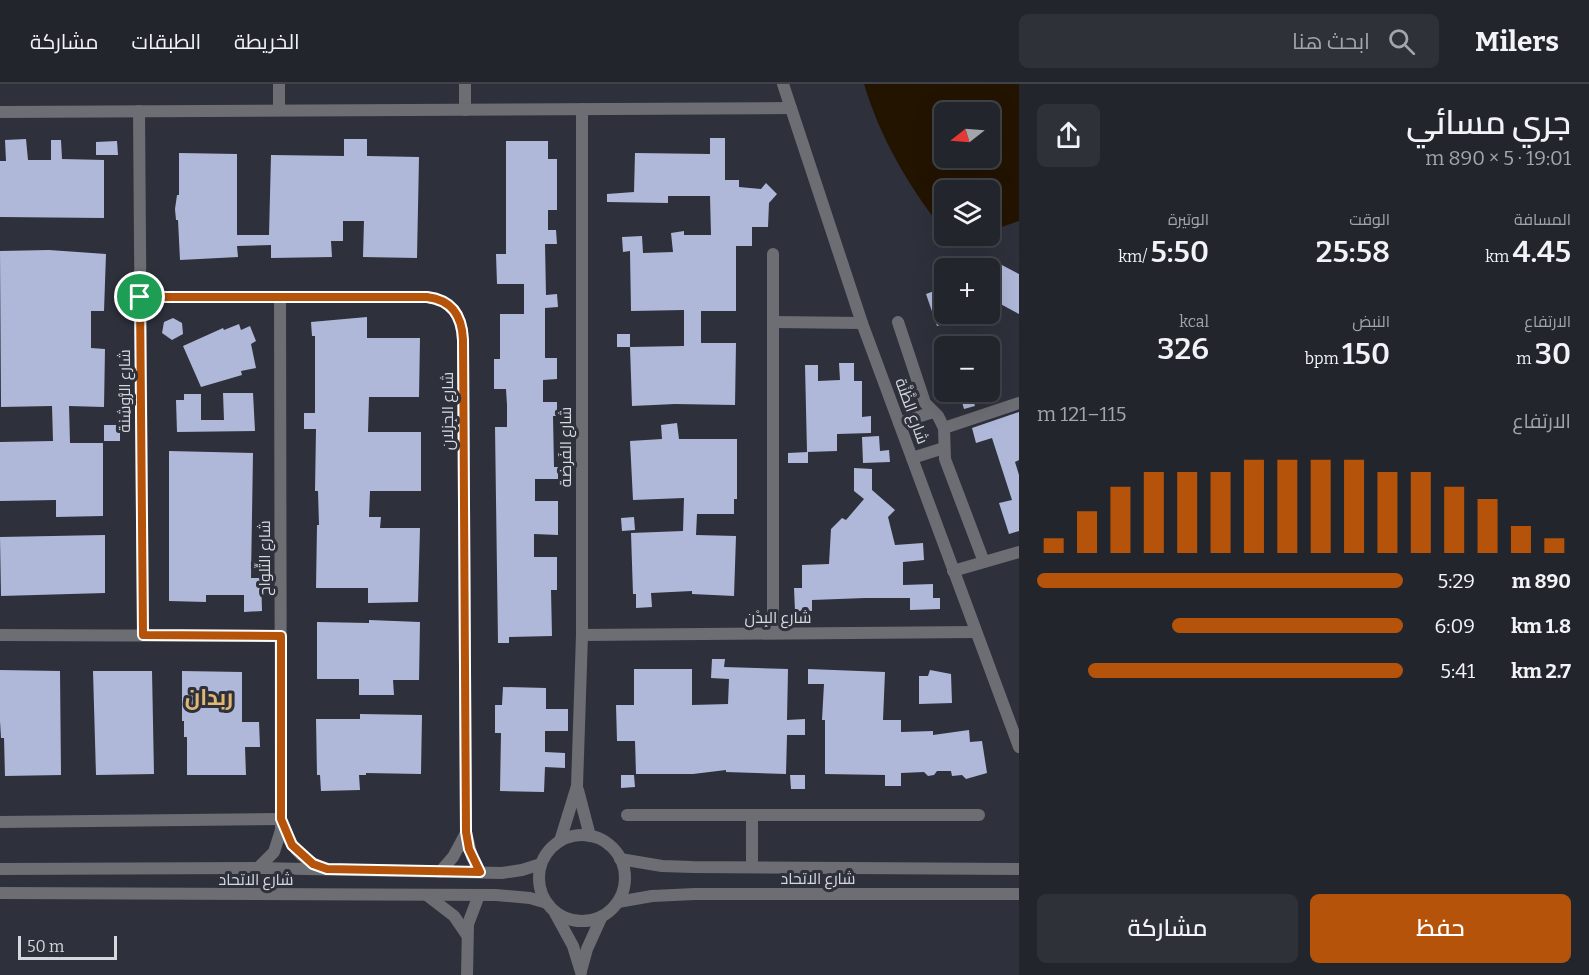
<!DOCTYPE html>
<html lang="ar">
<meta charset="utf-8">
<style>
:root{--surface:#22252c;--page:#2e3138;--text:#f1f3f6;--muted:#a2a5a9;--line:#3f4248;--accent:#b45309}
body{margin:0;font-family:Bitter,Cairo,serif;background:var(--page);color:var(--text);direction:rtl;height:100vh;display:flex;flex-direction:column;font-size:22px;white-space:nowrap}
*{box-sizing:border-box;margin:0}
p{font-size:20px;color:var(--muted)}
.icon{flex:none;width:33px;height:33px;fill:none;stroke:currentColor;stroke-width:2;stroke-linecap:round;stroke-linejoin:round}
.map{position:relative;flex:1;overflow:hidden;direction:ltr}
.panel{display:flex;flex-direction:column;background:var(--surface);width:570px}
.panel>*{flex:none}
.needle{width:39px;rotate:253deg}
.fabs{position:absolute;left:934px;top:18px;display:grid;gap:12px}
.fabs a{display:grid;place-items:center;width:66px;height:66px;border-radius:9px;background:var(--surface);box-shadow:0 6px 24px #0002,0 0 0 2px var(--line);font-size:30px}
.scale{position:absolute;left:18px;bottom:15px;width:99px;box-sizing:border-box;padding-left:6px;border:3px solid #d6d8df;border-top:0;font-size:16px;line-height:21px;white-space:nowrap;color:#d6d8df;-webkit-text-stroke:4px #2e313b;paint-order:stroke}
.pin{position:absolute;display:grid;place-items:center;width:51px;height:51px;color:#fff;margin:-26px;border:3px solid #fff;border-radius:50%;box-shadow:0 2px 6px #0007}
.round{display:grid;place-items:center;flex:none;width:63px;height:63px;border-radius:9px;background:var(--page)}
.head{display:flex;align-items:center;justify-content:space-between;height:102px;padding:0 18px}
h1{font-size:33px;font-weight:600;line-height:45px}
.metrics{display:grid;grid-template-columns:repeat(3,1fr);gap:9px;height:102px;padding:6px 18px}
.metrics div{display:grid;align-content:center}
.metrics b{font-size:30px;font-weight:600}
.metrics small{font-size:16px;font-weight:400}
.metrics p{font-size:16px}
.chart{height:168px;padding:12px 18px}
.chart p{display:flex;justify-content:space-between}
.chart svg{width:100%;height:108px;margin-top:6px;stroke:var(--accent);stroke-width:6}
.action{display:flex;gap:12px;margin-top:auto;padding:12px 18px}
.action a{flex:1;height:69px;border-radius:9px;background:var(--accent);color:#fff;font-size:24px;font-weight:600;line-height:69px;text-align:center}
.action a+a{background:var(--page);color:var(--text)}
ul{padding:0 18px;list-style:none;font-size:20px}
li{display:grid;grid-template-columns:96px 72px 1fr;align-items:center;height:45px}
li i{height:15px;border-radius:8px;background:var(--accent)}
header{display:flex;align-items:center;gap:36px;box-sizing:border-box;height:84px;padding:0 30px;background:var(--surface);border-bottom:2px solid var(--line)}
header strong{font-size:28px}
nav{display:flex;gap:33px;margin-inline-start:auto;font-size:21px}
.search{width:420px;height:54px;background:var(--page);display:flex;align-items:center;gap:15px;box-sizing:border-box;padding:0 21px;border-radius:9px;color:var(--muted);font-size:22px}
main{display:flex;flex:1;min-height:0}
.map>svg:first-child{display:block}
.water{fill:#231400;fill-rule:evenodd}
.building{fill:#b0b8d9}
.lines{fill:none;stroke-linecap:round;stroke-linejoin:round}
.minor{stroke:#6c6e73;stroke-width:12}
.route-casing{stroke:#fff;stroke-width:12}
.route{stroke:#b45309;stroke-width:8}
.labels{text-anchor:middle;dominant-baseline:central;stroke-width:6;stroke-linejoin:round;paint-order:stroke}
.street-label{font-size:16px;fill:#d6d8df;stroke:#2e313b}
.district-label{font-size:22px;font-weight:bold;fill:#e1b872;stroke:#2e313b}
</style>
<header>
<strong>Milers</strong>
<div class="search"><svg class="icon" aria-label="search" viewBox="0 0 24 24"><circle cx="10" cy="10" r="6"/><path d="M15 15l6 6"/></svg>ابحث هنا</div>
<nav><a>الخريطة</a><a>الطبقات</a><a>مشاركة</a></nav>
</header>
<main>
<section class="panel">
<div class="head"><div><h1>جري مسائي</h1><p>19:01 · 5 × 890 m</p></div><a class="round"><svg class="icon" aria-label="share" viewBox="0 0 24 24"><path d="M12 15V3M7 8l5-5 5 5M5 13v7h14v-7"/></svg></a></div>
<div class="metrics">
<div><p>المسافة</p><b>4.45<small> km</small></b></div>
<div><p>الوقت</p><b>25:58</b></div>
<div><p>الوتيرة</p><b>5:50<small> /km</small></b></div>
</div>
<div class="metrics">
<div><p>الارتفاع</p><b>30<small> m</small></b></div>
<div><p>النبض</p><b>150<small> bpm</small></b></div>
<div><p>kcal</p><b>326</b></div>
</div>
<div class="chart"><p><span>الارتفاع</span>115–121 m</p>
<svg viewBox="0 0 160 44" preserveAspectRatio="none"><path d="M5 44V38M15 44V27M25 44V17M35 44V11M45 44V11M55 44V11M65 44V6M75 44V6M85 44V6M95 44V6M105 44V11M115 44V11M125 44V17M135 44V22M145 44V33M155 44V38"/></svg>
</div>
<ul>
<li><b>890 m</b>5:29<i style="width:100%"></i></li>
<li><b>1.8 km</b>6:09<i style="width:63%"></i></li>
<li><b>2.7 km</b>5:41<i style="width:86%"></i></li>
</ul>
<div class="action"><a>حفظ</a><a>مشاركة</a></div>
</section>
<div class="map">
<svg width="1019" height="891" viewBox="0 0 1019 891">
<rect width="100%" height="100%" fill="#2e313b"/>
<path class="water" d="M864 0H1019V137L990 147V106H945V145L941 143C907 100 880 53 864 0ZM945 28H990V74H945Z"/>
<g class="building">
<path d="M710 54H725V96H739V103L761 105 766 99 777 110 769 119 768 143H752V162H736V227H701V259H736L735 321 675 320 632 322 630 263 684 262V226L631 227 630 167 623 168 622 153 642 152 643 169 673 168 671 149 684 147V151H711L710 112H668V119L607 118V110L634 108 635 69 710 70Z"/>
<path d="M26 55 28 76H51V56H61L62 75 104 76V134L0 133V77H6L5 56Z"/>
<path d="M344 55H367V72L419 73 417 174 363 173 364 137H343V157H331L332 173 271 174V161L237 162 238 173 180 176 178 136H176L175 125 177 111H179V69L237 70V151H269L271 71 344 72Z"/>
<path d="M117 57 118 71H96V58Z"/>
<path d="M506 57H548V75H557V126H548V146H556L557 160H545L546 211 557 210 558 223 545 224V274H557V295L543 296V318H557V332H553L554 383H558V395H535V417H558V451L534 450V473H557V506H551L552 552 509 553V559H498L495 343H507V321L506 305H494V275H500V230H524V200H497L496 170H506Z"/>
<path d="M49 166 106 170 104 227H91V264L105 265 104 323 69 322 70 359H103V432L56 433V416L0 417V358L53 357 52 322 1 323 0 167Z"/>
<path d="M1000 180 1019 190V230L995 217 1002 202 992 197Z"/>
<path d="M945 203V230H947L950 238 937 242 926 210Z"/>
<path d="M367 233V254H420L419 313H369L368 348H421V407H370L369 433H381L380 444H420L418 518 368 519V504H316L317 441H319L318 407H315L316 345H304V329H315V252H312L311 238Z"/>
<path d="M173 234 182 239 183 250 172 256 162 249 164 238Z"/>
<path d="M239 240 241 246 250 242 256 257 251 260 256 284 241 287 242 291 201 303 183 262 223 244 224 246Z"/>
<rect x="617" y="250" width="13" height="13"/>
<path d="M839 279H854V297H862V333L871 332V349L837 350V367L807 368 805 281H818V297L840 296Z"/>
<path d="M971 308 975 322 964 325 960 311Z"/>
<path d="M223 309H253L255 347 177 348 176 316H184V310H201V336H224Z"/>
<path d="M1019 328V376L1015 378 1019 391V447L1009 450 999 419 1012 416 992 354 976 359 972 344Z"/>
<path d="M677 339 679 355H737V415H734V430H697L696 451 736 452 734 512 692 510V507L651 509 652 523 636 524V510H633L631 449 683 447 684 414 633 416 630 357 662 355 661 341Z"/>
<rect x="104" y="341" width="16" height="16"/>
<path d="M879 352 880 367 889 366 890 378 863 379 862 353Z"/>
<path d="M169 367 253 369 251 494H261L262 527 244 528V511H206V518L169 517Z"/>
<path d="M808 368V379H788V369Z"/>
<path d="M854 384 872 385V406L895 426 888 433 895 461 923 459 924 476 903 478V501L933 500V514H940V525L910 526V514H865L812 516V527H795L794 504H802V481L829 480 831 445 842 434 846 436 864 415 854 407Z"/>
<path d="M634 433 635 446 622 447 621 434Z"/>
<path d="M105 451V509L1 512 0 453Z"/>
<path d="M369 536 420 538 419 596H393L394 611H359V595H317V538L369 539Z"/>
<path d="M712 575H725L724 583 788 585 787 636 805 635V651H787L786 690 726 688V686L693 690H636L635 657H617L616 621H634V585H692V621L728 620 729 595 711 594Z"/>
<path d="M808 585 885 588 883 636H901V648L933 647V651L969 646 970 658 982 657 987 689 966 695 962 691 952 692 951 687H937L934 691 928 692 924 688 901 689V702H885V691L825 690V636H822L824 600H808Z"/>
<path d="M0 586 60 587 61 691 5 692 4 654H1L0 637Z"/>
<path d="M930 586 951 590 952 619 919 620V592H928Z"/>
<path d="M93 587H152L154 690 96 691Z"/>
<path d="M182 587 242 588V638H259L260 663H245L246 691H187V653H184V637H182Z"/>
<path d="M503 603 546 604V625H568V647H545V668L565 669V684L545 683 544 708 500 707 501 649H495V621H502Z"/>
<path d="M360 630 422 631 421 690 366 689V691H359L360 706 321 707 320 691H317L316 635H360Z"/>
<path d="M621 691H634L635 703 621 704Z"/>
<path d="M790 691H805V705H791Z"/>
</g>
<g class="lines">
<g class="minor">
<path d="M783 0 862 239 1019 663"/>
<path d="M279 26V0"/>
<path d="M465 26V0"/>
<path d="M139 27 143 551"/>
<path d="M0 28 791 24"/>
<path d="M773 170V549"/>
<path d="M140 213H427C452 216 462 232 463 256L466 748 472 773 480 788"/>
<path d="M773 238 862 239"/>
<path d="M898 238 925 319 938 332 944 344 945 375 984 478"/>
<path d="M899 339 933 328"/>
<path d="M944 344 1019 319"/>
<path d="M912 374 944 364"/>
<path d="M953 487 1019 468"/>
<path d="M0 551 281 552"/>
<path d="M582 551 975 548"/>
<path d="M578 706 590 752"/>
<path d="M627 731H979"/>
<path d="M0 738 281 735"/>
<path d="M282 739C288 759 301 775 321 783"/>
<circle cx="582" cy="794" r="43"/>
<path d="M560 757 577 702 582 551V25"/>
<path d="M620 775 662 782 692 783 1019 785"/>
<path d="M752 783V733"/>
<path d="M258 784 274 768 281 746 280 213"/>
<path d="M0 785 258 784 502 789 522 786 541 780"/>
<path d="M440 788 453 773 466 749"/>
<path d="M0 809 496 811 530 814 547 819"/>
<path d="M428 812 454 832 467 851"/>
<path d="M618 818 652 812 695 810H1019"/>
<path d="M555 829 573 862 581 888"/>
<path d="M581 887 587 865 602 832"/>
<path d="M467 891 468 840 479 811"/>
</g>
</g>
<g class="lines">
<g class="route-casing">
<path id="route" d="M140 213H427C452 216 462 232 463 256L466 748 469 765 480 788 327 785 313 780 292 761 281 735V552L143 551Z"/>
</g>
<use href="#route" class="route"/>
</g>
<g class="labels">
<g class="street-label">
<text transform="translate(124 307) rotate(-90)">شارع الرُّوشِنة</text>
<text transform="translate(447 327) rotate(-90)">شارع الجِزلان</text>
<text transform="translate(912 327) rotate(70)">شارع الظَّنَّة</text>
<text transform="translate(565 363) rotate(-90)">شارع الفَرضة</text>
<text transform="translate(264 474) rotate(-90)">شارع التِّلواح</text>
<text x="778" y="533">شارع البِدْن</text>
<text x="818" y="794">شارع الاتحاد</text>
<text x="256" y="795">شارع الاتحاد</text>
</g>
<g class="district-label">
<text x="209" y="613">ربدان</text>
</g>
</g>
</svg>
<div class="fabs">
<a><svg class="needle" viewBox="-14 -14 28 28"><path d="M0-13l5 13h-10z" fill="#e53935"/><path d="M0 13l5-13h-10z" fill="#a2a5a9"/></svg></a>
<a><svg class="icon" aria-label="layers" viewBox="0 0 24 24"><path d="M12 4l9 5-9 5-9-5zM3 14l9 5 9-5"/></svg></a>
<a>+</a>
<a>−</a>
</div>
<div class="scale">50 m</div>
<div class="pin" style="left:140px;top:213px;background:#1e9e55"><svg class="icon" aria-label="arrive" viewBox="0 0 24 24"><path d="M6 21V4h12l-3 4 3 4H6"/></svg></div>
</div>
</main>
